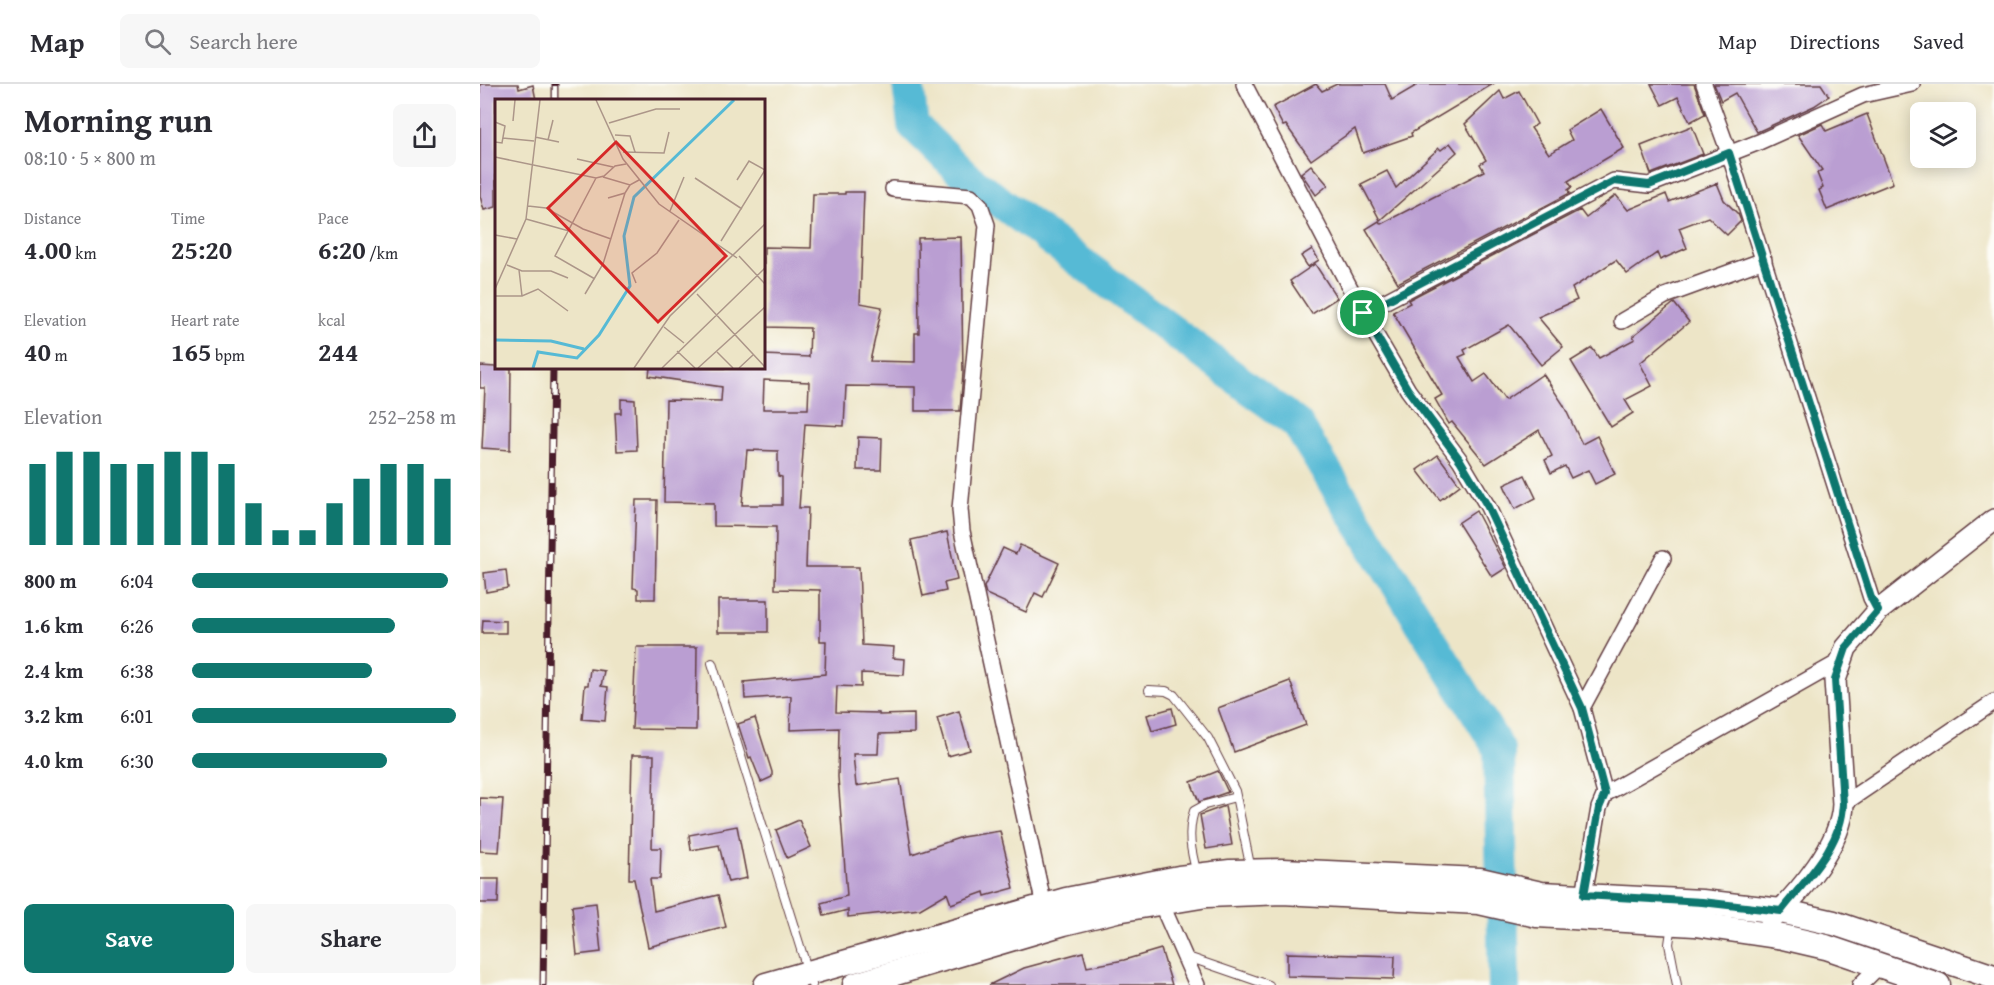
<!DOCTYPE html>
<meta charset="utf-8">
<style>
:root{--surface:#fff;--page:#f7f7f7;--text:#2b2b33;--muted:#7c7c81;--line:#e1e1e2;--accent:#0f766e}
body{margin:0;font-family:"Gentium Book Plus",serif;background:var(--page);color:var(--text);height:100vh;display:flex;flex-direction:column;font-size:22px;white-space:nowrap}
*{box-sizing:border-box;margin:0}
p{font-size:20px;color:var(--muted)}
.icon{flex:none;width:33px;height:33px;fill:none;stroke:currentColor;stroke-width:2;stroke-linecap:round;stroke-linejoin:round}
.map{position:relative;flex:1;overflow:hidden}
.panel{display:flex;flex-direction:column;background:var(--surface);width:480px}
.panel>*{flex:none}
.fabs{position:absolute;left:1430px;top:18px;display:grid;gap:12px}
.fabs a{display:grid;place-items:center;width:66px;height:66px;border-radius:9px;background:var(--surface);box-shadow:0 3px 15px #0003;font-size:30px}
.pin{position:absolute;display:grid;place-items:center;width:51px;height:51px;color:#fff;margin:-26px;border:3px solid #fff;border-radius:50%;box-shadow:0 2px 6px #0007}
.round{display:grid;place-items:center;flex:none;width:63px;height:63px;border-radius:9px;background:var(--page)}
.summary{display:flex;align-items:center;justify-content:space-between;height:102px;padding:0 24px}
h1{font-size:33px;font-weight:800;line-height:45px}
.figures{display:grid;grid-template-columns:repeat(3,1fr);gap:9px;height:102px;padding:6px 24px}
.figures div{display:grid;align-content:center}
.figures b{font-size:26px;font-weight:800}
.figures small{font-size:16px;font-weight:400}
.figures p{font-size:16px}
.chart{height:168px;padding:12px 24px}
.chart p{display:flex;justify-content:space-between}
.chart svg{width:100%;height:108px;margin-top:6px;stroke:var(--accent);stroke-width:6}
.action{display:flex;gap:12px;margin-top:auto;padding:12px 24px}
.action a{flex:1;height:69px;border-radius:9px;background:var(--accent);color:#fff;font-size:24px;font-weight:800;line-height:69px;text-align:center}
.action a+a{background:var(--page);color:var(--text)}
ul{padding:0 24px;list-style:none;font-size:20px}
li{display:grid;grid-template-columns:96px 72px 1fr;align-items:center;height:45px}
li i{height:15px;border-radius:8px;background:var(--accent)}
header{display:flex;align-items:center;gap:36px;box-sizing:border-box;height:84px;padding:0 30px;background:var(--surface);border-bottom:2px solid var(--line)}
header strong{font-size:28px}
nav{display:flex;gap:33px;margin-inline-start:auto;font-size:21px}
.search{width:420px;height:54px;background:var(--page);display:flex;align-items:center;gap:15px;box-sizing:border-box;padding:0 21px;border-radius:9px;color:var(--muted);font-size:22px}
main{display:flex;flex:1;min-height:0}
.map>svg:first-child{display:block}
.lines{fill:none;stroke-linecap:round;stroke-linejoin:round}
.river{stroke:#56bad5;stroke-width:32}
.building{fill:#ba9ed2;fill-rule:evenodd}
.lane-casing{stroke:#623d42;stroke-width:10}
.street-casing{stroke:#623d42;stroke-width:18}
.secondary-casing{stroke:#623d42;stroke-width:24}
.primary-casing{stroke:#623d42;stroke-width:27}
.lane{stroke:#fff;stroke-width:8}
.street{stroke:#fff;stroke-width:15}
.secondary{stroke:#fff;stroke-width:21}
.primary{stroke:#fff;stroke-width:24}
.rail-casing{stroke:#4a1f2b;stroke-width:7}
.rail{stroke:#fdfcf7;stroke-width:4.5;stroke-dasharray:14;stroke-linecap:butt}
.route-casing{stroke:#fff;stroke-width:12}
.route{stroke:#0f766e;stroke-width:8}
.inset-river{fill:none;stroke:#56bad5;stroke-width:3}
.inset-road{fill:none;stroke:#ac9689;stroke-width:1.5}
.view{fill:#d62828;fill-opacity:0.15;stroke:#d62828;stroke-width:3}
.inset-edge{fill:none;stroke:#4a1f2b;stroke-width:3}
</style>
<header>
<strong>Map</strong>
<div class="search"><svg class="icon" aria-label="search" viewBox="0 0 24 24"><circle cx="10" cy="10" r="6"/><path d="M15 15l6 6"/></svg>Search here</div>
<nav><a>Map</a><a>Directions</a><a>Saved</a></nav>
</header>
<main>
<section class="panel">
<div class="summary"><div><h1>Morning run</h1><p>08:10 · 5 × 800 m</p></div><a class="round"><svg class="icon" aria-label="share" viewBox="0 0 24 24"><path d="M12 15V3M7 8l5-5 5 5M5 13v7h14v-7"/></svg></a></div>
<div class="figures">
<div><p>Distance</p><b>4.00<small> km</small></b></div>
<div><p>Time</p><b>25:20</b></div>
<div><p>Pace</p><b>6:20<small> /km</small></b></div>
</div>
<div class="figures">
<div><p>Elevation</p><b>40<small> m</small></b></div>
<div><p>Heart rate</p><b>165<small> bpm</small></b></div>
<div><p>kcal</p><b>244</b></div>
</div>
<div class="chart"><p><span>Elevation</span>252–258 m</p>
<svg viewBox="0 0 160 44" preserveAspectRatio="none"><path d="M5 44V11M15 44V6M25 44V6M35 44V11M45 44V11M55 44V6M65 44V6M75 44V11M85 44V27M95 44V38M105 44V38M115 44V27M125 44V17M135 44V11M145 44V11M155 44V17"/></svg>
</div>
<ul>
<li><b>800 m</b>6:04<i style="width:97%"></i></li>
<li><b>1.6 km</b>6:26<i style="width:77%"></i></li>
<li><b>2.4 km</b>6:38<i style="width:68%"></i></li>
<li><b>3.2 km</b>6:01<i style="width:100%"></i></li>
<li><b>4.0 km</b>6:30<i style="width:74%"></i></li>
</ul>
<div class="action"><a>Save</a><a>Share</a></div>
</section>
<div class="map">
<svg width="1514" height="901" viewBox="0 0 1514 901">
<rect width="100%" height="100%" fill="#fdfcf7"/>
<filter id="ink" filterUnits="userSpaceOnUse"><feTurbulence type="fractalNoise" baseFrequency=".0167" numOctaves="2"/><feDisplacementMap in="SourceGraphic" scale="12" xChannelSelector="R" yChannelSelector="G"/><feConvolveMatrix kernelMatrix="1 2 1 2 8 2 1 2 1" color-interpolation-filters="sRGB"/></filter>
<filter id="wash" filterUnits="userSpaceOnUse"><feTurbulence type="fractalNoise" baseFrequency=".008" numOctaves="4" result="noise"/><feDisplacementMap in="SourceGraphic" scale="24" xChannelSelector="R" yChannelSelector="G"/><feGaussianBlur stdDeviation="1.35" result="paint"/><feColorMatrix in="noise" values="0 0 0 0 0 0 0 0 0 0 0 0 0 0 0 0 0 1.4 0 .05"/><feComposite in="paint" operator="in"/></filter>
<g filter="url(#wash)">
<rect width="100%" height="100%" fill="#ede5c7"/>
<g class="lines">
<path class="river" d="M428 0 433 41 484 91 817 340 1019 665 1024 901"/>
</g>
<g id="blocks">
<g class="building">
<path d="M0 0H38L39 5 53 1 56 16H16V123L4 126 0 112Z"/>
<path d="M836 0 842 7 857 0H905L912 16 939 0H1013L931 49 932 52 883 69 875 45 831 76 806 41 803 42 793 23Z"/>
<path d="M1171 0H1214L1225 30 1210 38 1198 13 1182 21Z"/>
<path d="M1234 0H1341L1349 12 1334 22 1277 48 1255 9 1241 17Z"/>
<path d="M1020 7 1024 15 1039 7 1057 40 1051 44 1069 70 1092 56 1087 46 1121 25 1144 64 1088 97 1092 103 1088 106 1090 109 918 199 886 145 899 137 901 140 1004 87 1000 80 1006 76 985 40Z"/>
<path d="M1387 30 1413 99 1347 126 1339 106 1343 104 1337 89 1342 86 1318 51 1342 40 1346 47Z"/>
<path d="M1212 42 1223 70 1171 90 1161 62Z"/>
<path d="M970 59 977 68 900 136 881 100 907 87 916 104 959 64 961 66Z"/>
<path d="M831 81 848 101 836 111 821 89Z"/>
<path d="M1237 99 1244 116 1258 130 1261 137 1247 151 1228 133 1199 144 1207 164 1180 176 1177 169 1147 190 1136 176 1092 204 1097 216 1058 233 1083 263 1061 281 1029 241 984 266 986 270 979 273 994 298 1006 290 1025 316 1063 290 1083 320 1102 360 1117 352 1135 390 1115 400 1108 386 1091 394 1085 382 1071 389 1065 376 1072 372 1059 346 1006 380 972 338 969 340 955 315 962 311 913 228 930 219 928 216 1100 126 1106 134 1136 111 1148 126 1186 110 1189 118Z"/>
<path d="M365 108H384L380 219 402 223 390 277 435 278V249H439L438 154 481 153 483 289 480 327H435V303L366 302 364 342 325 340 319 424H328L326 483H379L382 561 414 563 413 574 425 575 424 591 381 589V603L357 602 356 628 399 629V631L434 630V649L399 650 398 670H373L376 702 420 695 432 770 482 753 520 747 534 804 505 812 504 808 471 820 467 809 440 825 368 833V826L344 832 341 819 367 812 358 693 359 644 310 646 311 612 265 615 264 598 345 590 346 557H340V506L295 505 296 443 234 442V419L184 418 186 316 241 317 242 303 169 292 170 284H284V271L329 273 330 244 284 243V163L331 164 333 110H365ZM284 296 329 298 328 325H283ZM267 366 298 367V392L302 393V421H262Z"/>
<path d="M832 165 839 176 828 183 821 172Z"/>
<path d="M835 180 857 214 832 230 810 197Z"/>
<path d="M1194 219 1209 238 1160 279 1172 302 1145 316 1153 329 1131 343 1091 277 1112 264 1119 274 1155 255 1153 252Z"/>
<path d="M0 282 31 284 30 366 2 364 5 304H0Z"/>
<path d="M141 315 155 316 157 366 137 367 135 329H141Z"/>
<path d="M378 353 402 354 401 386H377Z"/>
<path d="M958 371 980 401 960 416 937 386Z"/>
<path d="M1045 391 1056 414 1035 425 1024 401Z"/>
<path d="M156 416H177L175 515H158V505L153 504Z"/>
<path d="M996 427 1026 484 1012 493 978 439Z"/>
<path d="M467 448 477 496 464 499 466 507 443 512 431 456Z"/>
<path d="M540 461 579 479 563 513 555 509 546 528 506 510 504 503 523 464 536 470Z"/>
<path d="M26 486 28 504 6 508 4 489Z"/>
<rect x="238" y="516" width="50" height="32"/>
<path d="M3 536 26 537V549H2Z"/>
<path d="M156 563H217L216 646 152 645Z"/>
<path d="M110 585 124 587 121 602 128 603 125 637 102 635 105 601H108Z"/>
<path d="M810 597 826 641 754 668 738 624Z"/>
<path d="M692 624 696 640 672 647 667 631Z"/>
<path d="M479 627 490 666 468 672 457 634Z"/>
<path d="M275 634 292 688V693L281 698 271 673 269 674 258 640Z"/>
<path d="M152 671H174L172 764H181L180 795H170L174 827 238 811 246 843 168 863 154 795H149Z"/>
<path d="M738 687 748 708 719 718 711 698Z"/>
<path d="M0 714 23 715 19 768 0 767Z"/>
<path d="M745 722 752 761 726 765 720 731Z"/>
<path d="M319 736 331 763 307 774 296 746Z"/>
<path d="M257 742 267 794 248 798 239 761 211 766 209 751Z"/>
<path d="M0 795H19L18 819H0Z"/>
<path d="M116 819 121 868 97 871 92 822Z"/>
<path d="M681 865 692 901H509L544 884 603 868 607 883 644 876Z"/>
<path d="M807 869 915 872 914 895 807 892Z"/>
</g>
</g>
</g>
<g filter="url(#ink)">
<use href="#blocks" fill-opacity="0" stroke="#623d42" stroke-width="1.5"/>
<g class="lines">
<g class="lane-casing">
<g id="lane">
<path d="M232 579 332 901"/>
<path d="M669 606 686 607 694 611 728 654 755 707 771 786"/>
<path d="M717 790C711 767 707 750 714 727L725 721 756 713"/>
<path d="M1192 840 1189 860 1197 901"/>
<path d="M705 872 789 901"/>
</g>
</g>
<g class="street-casing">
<g id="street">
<path d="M764 0 883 229 928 306 980 376 1008 423 1102 624"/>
<path d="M1224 0 1249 69 1391 514 1398 527"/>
<path d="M413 105 491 112 500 121 507 141 480 425 482 447 564 822"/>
<path d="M883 229 1134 97 1169 101 1279 58 1383 11 1432 0"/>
<path d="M1142 237 1185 212 1284 176"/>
<path d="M1125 710 1102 624 1183 474"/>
<path d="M1363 720 1514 618"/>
<path d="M1104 811 1119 724 1125 710 1359 578"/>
<path d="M681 819 717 901"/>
<path d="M1380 901 1401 880"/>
</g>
</g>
<g class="secondary-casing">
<path id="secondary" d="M1291 836C1319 809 1362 760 1363 720L1355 596 1366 564 1398 527 1514 436"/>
</g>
<g class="primary-casing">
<g id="primary">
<path d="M286 901 586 816 699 794 750 788 803 787 1000 796 1061 810 1222 818 1301 827 1354 839 1514 893"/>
<path d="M375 901 584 839 637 826 727 811 802 808 999 818 1057 831 1215 840 1303 853 1346 863 1458 901"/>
</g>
</g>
<use href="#lane" class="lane"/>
<use href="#street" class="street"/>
<use href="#secondary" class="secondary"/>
<use href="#primary" class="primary"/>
<g class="rail-casing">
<g id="rail">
<path d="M75 16V0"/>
<path d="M63 901 73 284"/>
</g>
</g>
<use href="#rail" class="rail"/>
</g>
</g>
<g class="lines" filter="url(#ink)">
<g class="route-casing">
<path id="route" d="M1249 69 1391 514 1398 527 1366 564 1355 596 1363 720C1362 762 1325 796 1301 827L1222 818 1104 811 1119 724 1125 710 1102 624 1008 423 980 376 928 306 883 229 1134 97 1169 101Z"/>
</g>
<use href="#route" class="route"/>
</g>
<g transform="translate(15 15)">
<rect width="270" height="270" fill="#ede5c7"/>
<path class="inset-river" d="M0 241 56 242 89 250M38 269 43 253 82 259 104 236 135 187 129 137 139 98 239 1"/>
<path class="inset-road" d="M101 1 128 60 164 105 242 159M18 22 20 1M0 23 10 27 7 44 0 43M114 24 161 10H185M120 36 135 37 140 53M40 38 64 43M8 39 39 42M53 41 58 21M128 53 169 54 174 33M0 58 101 79 109 77 120 67 131 65M82 60 118 68M108 78 135 86 144 81M200 79 247 110M242 81 254 62 270 71M113 99 130 94 135 86M33 107 51 109 88 130 116 140M175 112 189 78M31 120 74 132M0 136 22 140M226 142 270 71M244 157 270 185M12 166 27 172H56L73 179M24 171 27 197M100 180 60 157 101 79M141 184 137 174 162 154 184 121M0 190 31 120 45 1M90 195 108 165 130 94M202 195 270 268M0 197H27L43 190 73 212M169 228 189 244M182 252 200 269M222 253 238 269M139 269 175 217 270 125M167 269 270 169M203 269 270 208M244 269 258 256"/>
<path class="view" d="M121 43 231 157 163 223 53 109Z"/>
<rect width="270" height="270" class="inset-edge"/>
</g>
</svg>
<div class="fabs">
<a><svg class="icon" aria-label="layers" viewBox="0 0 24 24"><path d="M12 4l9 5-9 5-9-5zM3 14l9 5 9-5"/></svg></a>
</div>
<div class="pin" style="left:883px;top:229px;background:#1e9e55"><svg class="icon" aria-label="arrive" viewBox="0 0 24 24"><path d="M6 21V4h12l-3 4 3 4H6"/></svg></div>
</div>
</main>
